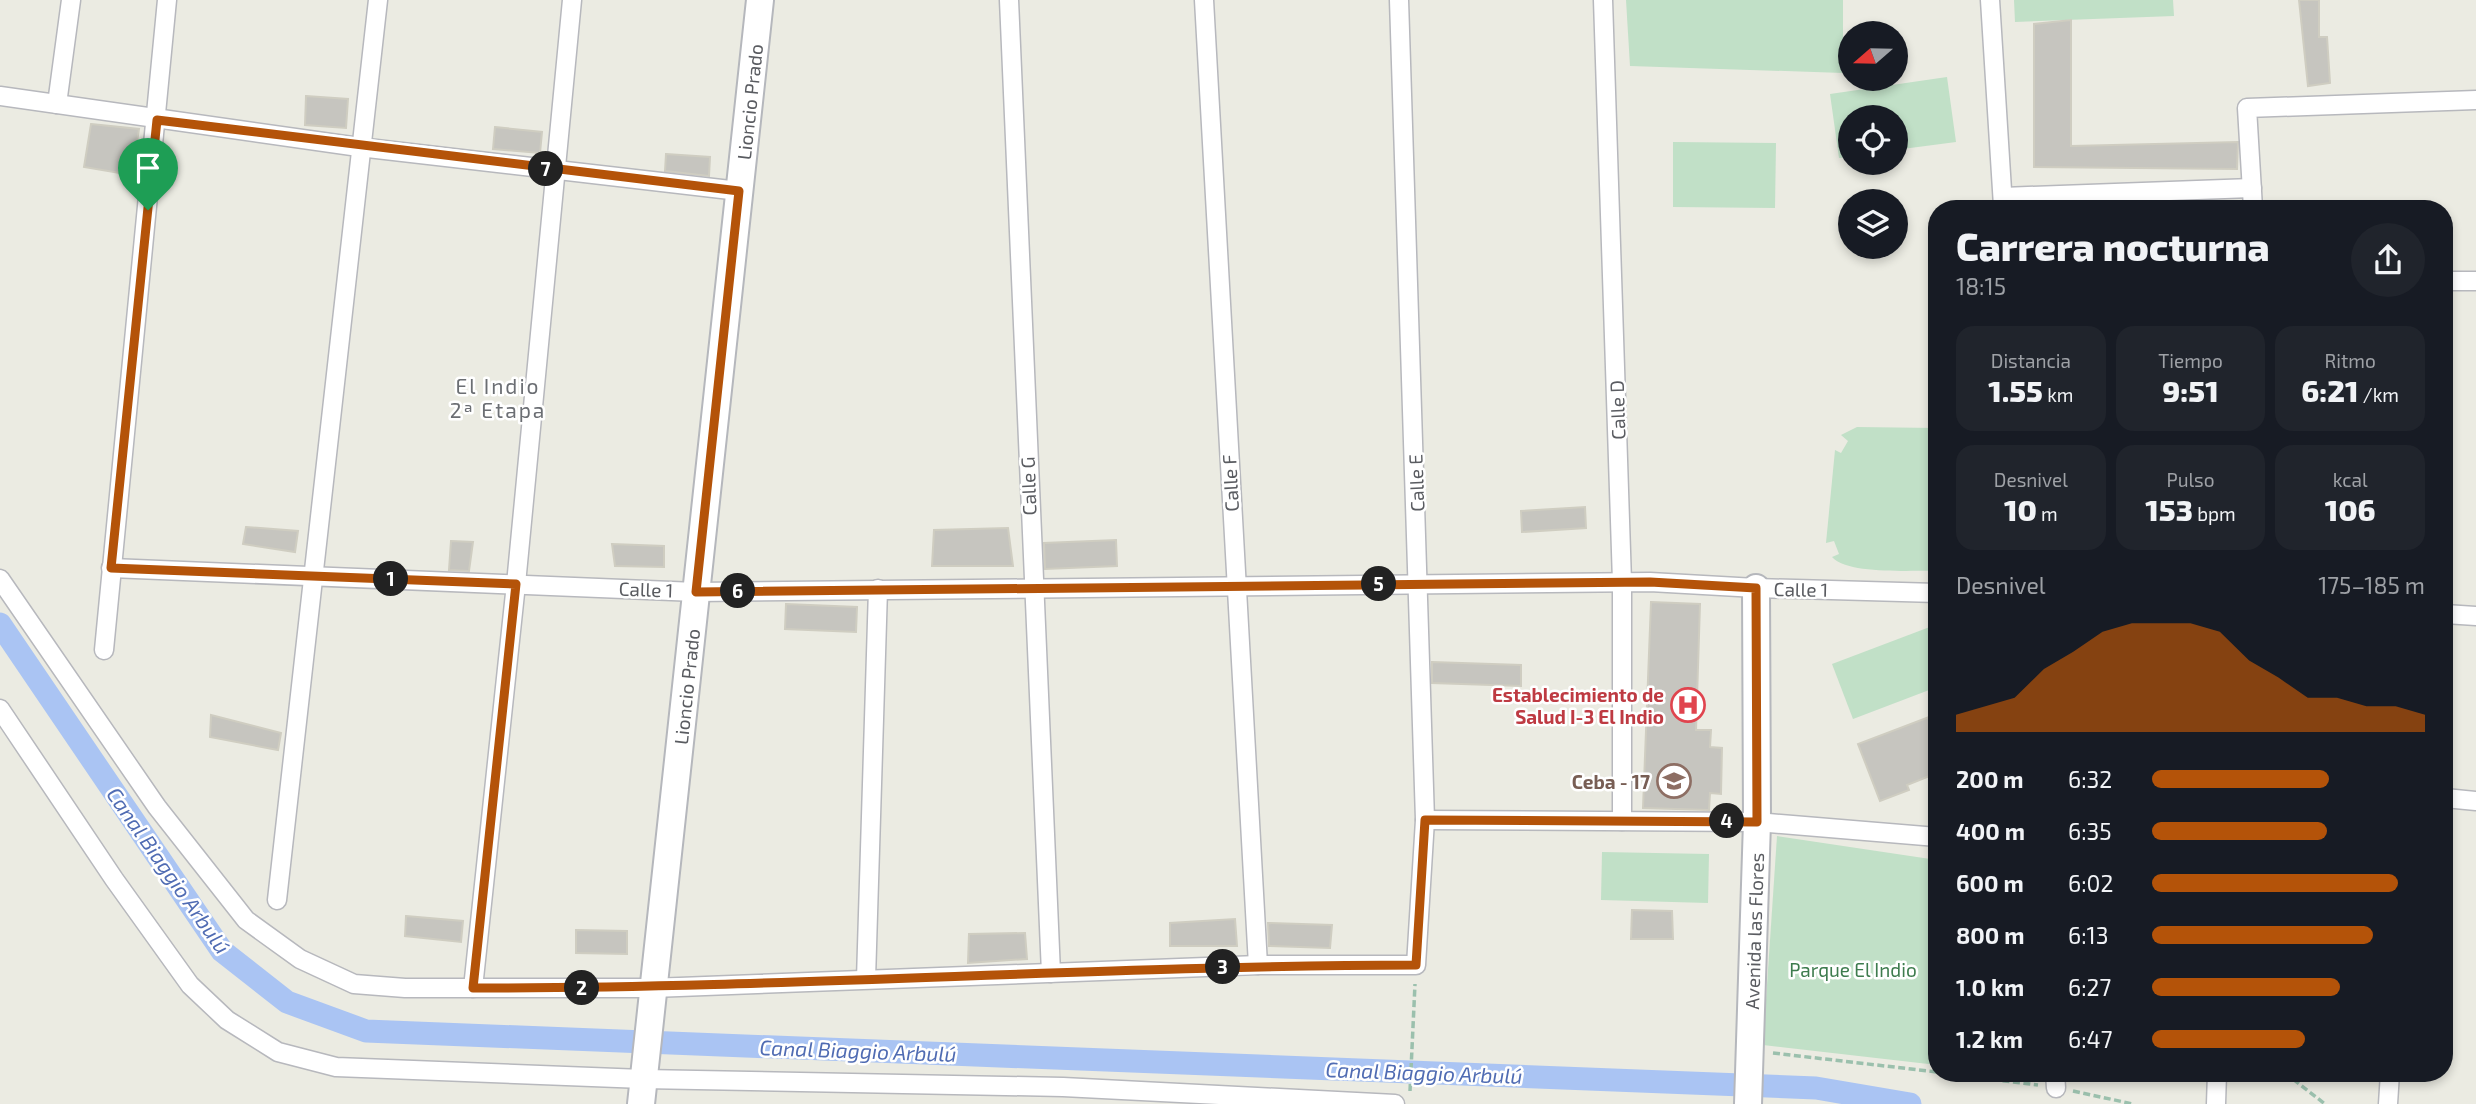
<!DOCTYPE html>
<html lang="es">
<meta charset="utf-8">
<style>
:root{--surface:#171b24;--page:#20242c;--text:#f1f3f6;--muted:#9ea1a6;--accent:#b45309}
body{margin:0;font-family:"Exo 2",sans-serif;background:var(--page);color:var(--text);height:100vh;display:flex;flex-direction:column;font-size:26px;white-space:nowrap}
*{box-sizing:border-box;margin:0}
p{font-size:23px;color:var(--muted)}
.icon{flex:none;width:38px;height:38px;fill:none;stroke:currentColor;stroke-width:2;stroke-linecap:round;stroke-linejoin:round}
.map{position:relative;flex:1;overflow:hidden}
.panel{position:absolute;left:1928px;top:200px;width:525px;height:882px;display:flex;flex-direction:column;background:var(--surface);border-radius:28px;box-shadow:0 4px 10px #0003}
.panel>*{flex:none}
.needle{width:46px;rotate:250deg}
.controls{position:absolute;left:1838px;top:21px;display:grid;gap:14px}
.controls a{display:grid;place-items:center;width:70px;height:70px;border-radius:50%;background:var(--surface);box-shadow:0 4px 10px #0003;font-size:35px}
.pin{position:absolute;display:grid;place-items:center;width:60px;height:60px;color:#fff;margin:-72px -30px;border-radius:50% 50% 50% 0;rotate:-45deg;box-shadow:0 0 7px #0007}
.pin .icon{rotate:45deg}
.km{position:absolute;width:35px;height:35px;margin:-18px;border-radius:50%;background:#222;color:#fff;font-size:19px;line-height:35px;text-align:center}
.round{display:grid;place-items:center;flex:none;width:74px;height:74px;border-radius:37px;background:var(--page)}
.overview{display:flex;align-items:center;justify-content:space-between;height:119px;padding:0 28px}
h1{font-size:38px;font-weight:800;line-height:52px}
.metrics{display:grid;grid-template-columns:repeat(3,1fr);gap:10px;height:119px;padding:7px 28px}
.metrics div{display:grid;align-content:center;border-radius:18px;background:var(--page);text-align:center}
.metrics b{font-size:30px;font-weight:800}
.metrics small{font-size:19px;font-weight:400}
.metrics p{font-size:19px}
.chart{height:196px;padding:14px 28px}
.chart p{display:flex;justify-content:space-between}
.chart svg{width:100%;height:126px;margin-top:7px;fill:var(--accent);opacity:.7}
ul{padding:0 28px;list-style:none;font-size:23px}
li{display:grid;grid-template-columns:112px 84px 1fr;align-items:center;height:52px}
li i{height:18px;border-radius:9px;background:var(--accent)}
.map>svg:first-child{display:block}
.green{fill:#c1e0c7}
.lines{fill:none;stroke-linecap:round;stroke-linejoin:round}
.canal{stroke:#aac4f3;stroke-width:23}
.building{fill:#c6c5bf;stroke:#cfcdc1;stroke-width:2}
.street-casing{stroke:#b7b8bd;stroke-width:21}
.secondary-casing{stroke:#b5b7bc;stroke-width:30}
.path{stroke:#9bc0ad;stroke-width:3.5;stroke-dasharray:7 3.5;stroke-linecap:butt}
.street{stroke:#fff;stroke-width:18}
.secondary{stroke:#fff;stroke-width:26}
.route-casing{stroke:#fff;stroke-width:14}
.route{stroke:#b45309;stroke-width:9}
.labels{text-anchor:middle;dominant-baseline:central;stroke-width:5;stroke-linejoin:round;paint-order:stroke}
.street-label{font-size:19px;fill:#5a5c61;stroke:#fff}
.health-label{font-size:19px;font-weight:bold;fill:#be3a42;stroke:#fff;text-anchor:end}
.education-label{font-size:19px;font-weight:bold;fill:#785e54;stroke:#fff;text-anchor:end}
.park-label{font-size:19px;fill:#3e7c4e;stroke:#fff}
.neighbourhood-label{font-size:21px;letter-spacing:2px;fill:#6b6e73;stroke:#fff}
.water-label{font-size:21px;font-style:italic;fill:#506cb3;stroke:#fff}
</style>
<div class="map">
<svg width="2476" height="1104" viewBox="0 0 2476 1104">
<rect width="100%" height="100%" fill="#ebebe2"/>
<g class="green">
<path d="M1626 0H1843V73L1630 66Z"/>
<path d="M2014 0H2173L2174 16 2015 22Z"/>
<path d="M1947 77 1956 142 1895 150V117H1850V157L1839 158 1830 94Z"/>
<path d="M1673 142 1776 143 1775 208 1673 207Z"/>
<path d="M1857 427 1937 428V571C1912 570 1848 575 1832 557L1839 554 1834 541 1826 543 1835 450 1841 453 1848 441 1841 435Z"/>
<path d="M1935 625 1937 687 1853 719 1832 664Z"/>
<path d="M1777 836 1937 860V1065L1763 1045Z"/>
<path d="M1602 852 1709 854 1708 903 1601 900Z"/>
</g>
<g class="lines">
<path class="canal" d="M0 624 222 951 287 1002 366 1031 1816 1088 1910 1104"/>
</g>
<g class="building">
<path d="M2299 0H2319V37H2327L2330 83 2308 86Z"/>
<path d="M2071 20V146L2238 142 2237 169 2034 167V24Z"/>
<path d="M306 96 348 99 346 128 305 125Z"/>
<path d="M91 124 139 129 132 175 84 167Z"/>
<path d="M495 127 542 132 540 153 493 149Z"/>
<path d="M666 154 710 157 709 176 665 171Z"/>
<path d="M1585 507 1586 528 1522 532 1521 511Z"/>
<path d="M246 527 298 531 295 552 243 544Z"/>
<path d="M1008 528 1013 566H932L934 530Z"/>
<path d="M1116 540 1117 566 1045 569 1044 543Z"/>
<path d="M451 541 473 542 469 571 449 570Z"/>
<path d="M612 544 664 546V567L615 566Z"/>
<path d="M1651 602 1700 604 1696 730H1711L1710 747 1722 748 1721 794 1710 793 1709 810 1643 808Z"/>
<path d="M786 604 857 607 856 632 785 629Z"/>
<path d="M1432 662 1521 665V686L1432 683Z"/>
<path d="M1937 714V773L1907 785 1909 790 1880 801 1858 744Z"/>
<path d="M211 715 281 733 278 750 210 737Z"/>
<path d="M1632 910 1672 911 1673 939H1631Z"/>
<path d="M406 916 463 921 461 942 405 936Z"/>
<path d="M1235 919 1237 946H1170V923Z"/>
<path d="M1268 923 1332 925 1330 948 1269 946Z"/>
<path d="M576 930 627 931V954L576 953Z"/>
<path d="M1025 933 1027 959 968 963 969 934Z"/>
</g>
<g class="lines">
<g class="street-casing">
<g id="street">
<path d="M1009 0 1051 973"/>
<path d="M1204 0 1258 965"/>
<path d="M1603 0 1622 582V821"/>
<path d="M1990 0 2003 206"/>
<path d="M0 96 359 147 739 191"/>
<path d="M57 104 71 0"/>
<path d="M2003 197 2252 188"/>
<path d="M2253 208 2247 108 2476 100"/>
<path d="M2445 281H2476"/>
<path d="M111 568 696 592 1650 582 1756 588 1937 593"/>
<path d="M0 579 157 807 246 920 300 959 354 984 405 988H653L1258 965H1416L1425 820 1399 0"/>
<path d="M2445 614 2476 616"/>
<path d="M104 650 167 0"/>
<path d="M0 709 114 879 190 985 227 1020 278 1052 336 1067 643 1079 1063 1087 1395 1104"/>
<path d="M2445 798 2476 801"/>
<path d="M1425 820 1757 822 1937 837"/>
<path d="M277 900 378 0"/>
<path d="M866 979 878 589"/>
<path d="M473 988 516 584 572 0"/>
<path d="M2055 1073 2056 1088"/>
<path d="M2216 1104 2217 1073"/>
<path d="M2388 1104 2390 1073"/>
</g>
</g>
<g class="secondary-casing">
<g id="secondary">
<path id="s1" d="M641 1104 760 0"/>
<path id="s2" d="M1748 1104 1757 822 1756 588"/>
</g>
</g>
<g class="path">
<path d="M1773 1053 1937 1072"/>
<path d="M1940 1073 2038 1085"/>
<path d="M2285 1073 2325 1104"/>
<path d="M1410 1091 1415 984"/>
<path d="M2073 1091 2133 1104"/>
</g>
<use href="#street" class="street"/>
<use href="#secondary" class="secondary"/>
</g>
<g class="lines">
<g class="route-casing">
<path id="route" d="M157 120 739 191 696 592 1650 582 1756 588 1757 822 1425 820 1416 965C1101 966 787 988 473 988L516 584 111 568Z"/>
</g>
<use href="#route" class="route"/>
</g>
<defs>
<g id="hospital-ring" transform="scale(1.75)"><circle r="9.5" fill="#fff" stroke="#e0444e" stroke-width="1.5"/><path d="M-5-5h3v3.5h4V-5h3V5h-3V1.5h-4V5h-3Z" fill="#e0444e"/></g>
<g id="school-ring" transform="scale(1.75)"><circle r="9.5" fill="#fff" stroke="#8d6e63" stroke-width="1.5"/><path d="M0-5L7-2L0 1L-7-2ZM-4 1L0 2.5L4 1V4Q0 6-4 4Z" fill="#8d6e63"/></g>
</defs>
<g fill-rule="evenodd">
<use href="#hospital-ring" x="1688" y="705"/>
<use href="#school-ring" x="1674" y="781"/>
</g>
<g class="labels">
<g class="street-label">
<text stroke="none"><textPath href="#s1" startOffset="1008">Lioncio Prado</textPath></text>
<text transform="translate(1617 410) rotate(-92)">Calle D</text>
<text transform="translate(1230 483) rotate(-93)">Calle F</text>
<text transform="translate(1416 483) rotate(-92)">Calle E</text>
<text transform="translate(1028 486) rotate(-92)">Calle G</text>
<text transform="translate(646 589) rotate(2)">Calle 1</text>
<text transform="translate(1801 589) rotate(1)">Calle 1</text>
<text stroke="none"><textPath href="#s1" startOffset="420">Lioncio Prado</textPath></text>
<text stroke="none"><textPath href="#s2" startOffset="173">Avenida las Flores</textPath></text>
</g>
<g class="health-label">
<text x="1664" y="694">Establecimiento de<tspan x="1664" dy="22">Salud I-3 El Indio</tspan></text>
</g>
<g class="education-label">
<text x="1650" y="781">Ceba - 17</text>
</g>
<g class="park-label">
<text x="1853" y="969">Parque El Indio</text>
</g>
<g class="neighbourhood-label">
<text x="498" y="385">El Indio<tspan x="498" dy="24">2ª Etapa</tspan></text>
</g>
<g class="water-label">
<text transform="translate(169 870) rotate(55)">Canal Biaggio Arbulú</text>
<text transform="translate(858 1050) rotate(2)">Canal Biaggio Arbulú</text>
<text transform="translate(1424 1072) rotate(2)">Canal Biaggio Arbulú</text>
</g>
</g>
</svg>
<div class="controls">
<a><svg class="needle" viewBox="-14 -14 28 28"><path d="M0-13l5 13h-10z" fill="#e53935"/><path d="M0 13l5-13h-10z" fill="#9ea1a6"/></svg></a>
<a><svg class="icon" aria-label="locate" viewBox="0 0 24 24"><circle cx="12" cy="12" r="6"/><path d="M12 2v4M12 18v4M2 12h4M18 12h4"/></svg></a>
<a><svg class="icon" aria-label="layers" viewBox="0 0 24 24"><path d="M12 4l9 5-9 5-9-5zM3 14l9 5 9-5"/></svg></a>
</div>
<div class="pin" style="left:148px;top:210px;background:#1e9e55"><svg class="icon" aria-label="arrive" viewBox="0 0 24 24"><path d="M6 21V4h12l-3 4 3 4H6"/></svg></div>
<b class="km" style="left:391px;top:579px">1</b>
<b class="km" style="left:582px;top:988px">2</b>
<b class="km" style="left:1223px;top:967px">3</b>
<b class="km" style="left:1727px;top:821px">4</b>
<b class="km" style="left:1379px;top:584px">5</b>
<b class="km" style="left:738px;top:591px">6</b>
<b class="km" style="left:546px;top:169px">7</b>
<section class="panel">
<div class="overview"><div><h1>Carrera nocturna</h1><p>18:15</p></div><a class="round"><svg class="icon" aria-label="share" viewBox="0 0 24 24"><path d="M12 15V3M7 8l5-5 5 5M5 13v7h14v-7"/></svg></a></div>
<div class="metrics">
<div><p>Distancia</p><b>1.55<small> km</small></b></div>
<div><p>Tiempo</p><b>9:51</b></div>
<div><p>Ritmo</p><b>6:21<small> /km</small></b></div>
</div>
<div class="metrics">
<div><p>Desnivel</p><b>10<small> m</small></b></div>
<div><p>Pulso</p><b>153<small> bpm</small></b></div>
<div><p>kcal</p><b>106</b></div>
</div>
<div class="chart"><p><span>Desnivel</span>175–185 m</p>
<svg viewBox="0 0 160 44" preserveAspectRatio="none"><path d="M0 44V38L10 35L20 32L30 22L40 16L50 9L60 6L70 6L80 6L90 9L100 19L110 25L120 32L130 32L140 35L150 35L160 38V44z"/></svg>
</div>
<ul>
<li><b>200 m</b>6:32<i style="width:65%"></i></li>
<li><b>400 m</b>6:35<i style="width:64%"></i></li>
<li><b>600 m</b>6:02<i style="width:90%"></i></li>
<li><b>800 m</b>6:13<i style="width:81%"></i></li>
<li><b>1.0 km</b>6:27<i style="width:69%"></i></li>
<li><b>1.2 km</b>6:47<i style="width:56%"></i></li>
</ul>
</section>
</div>
